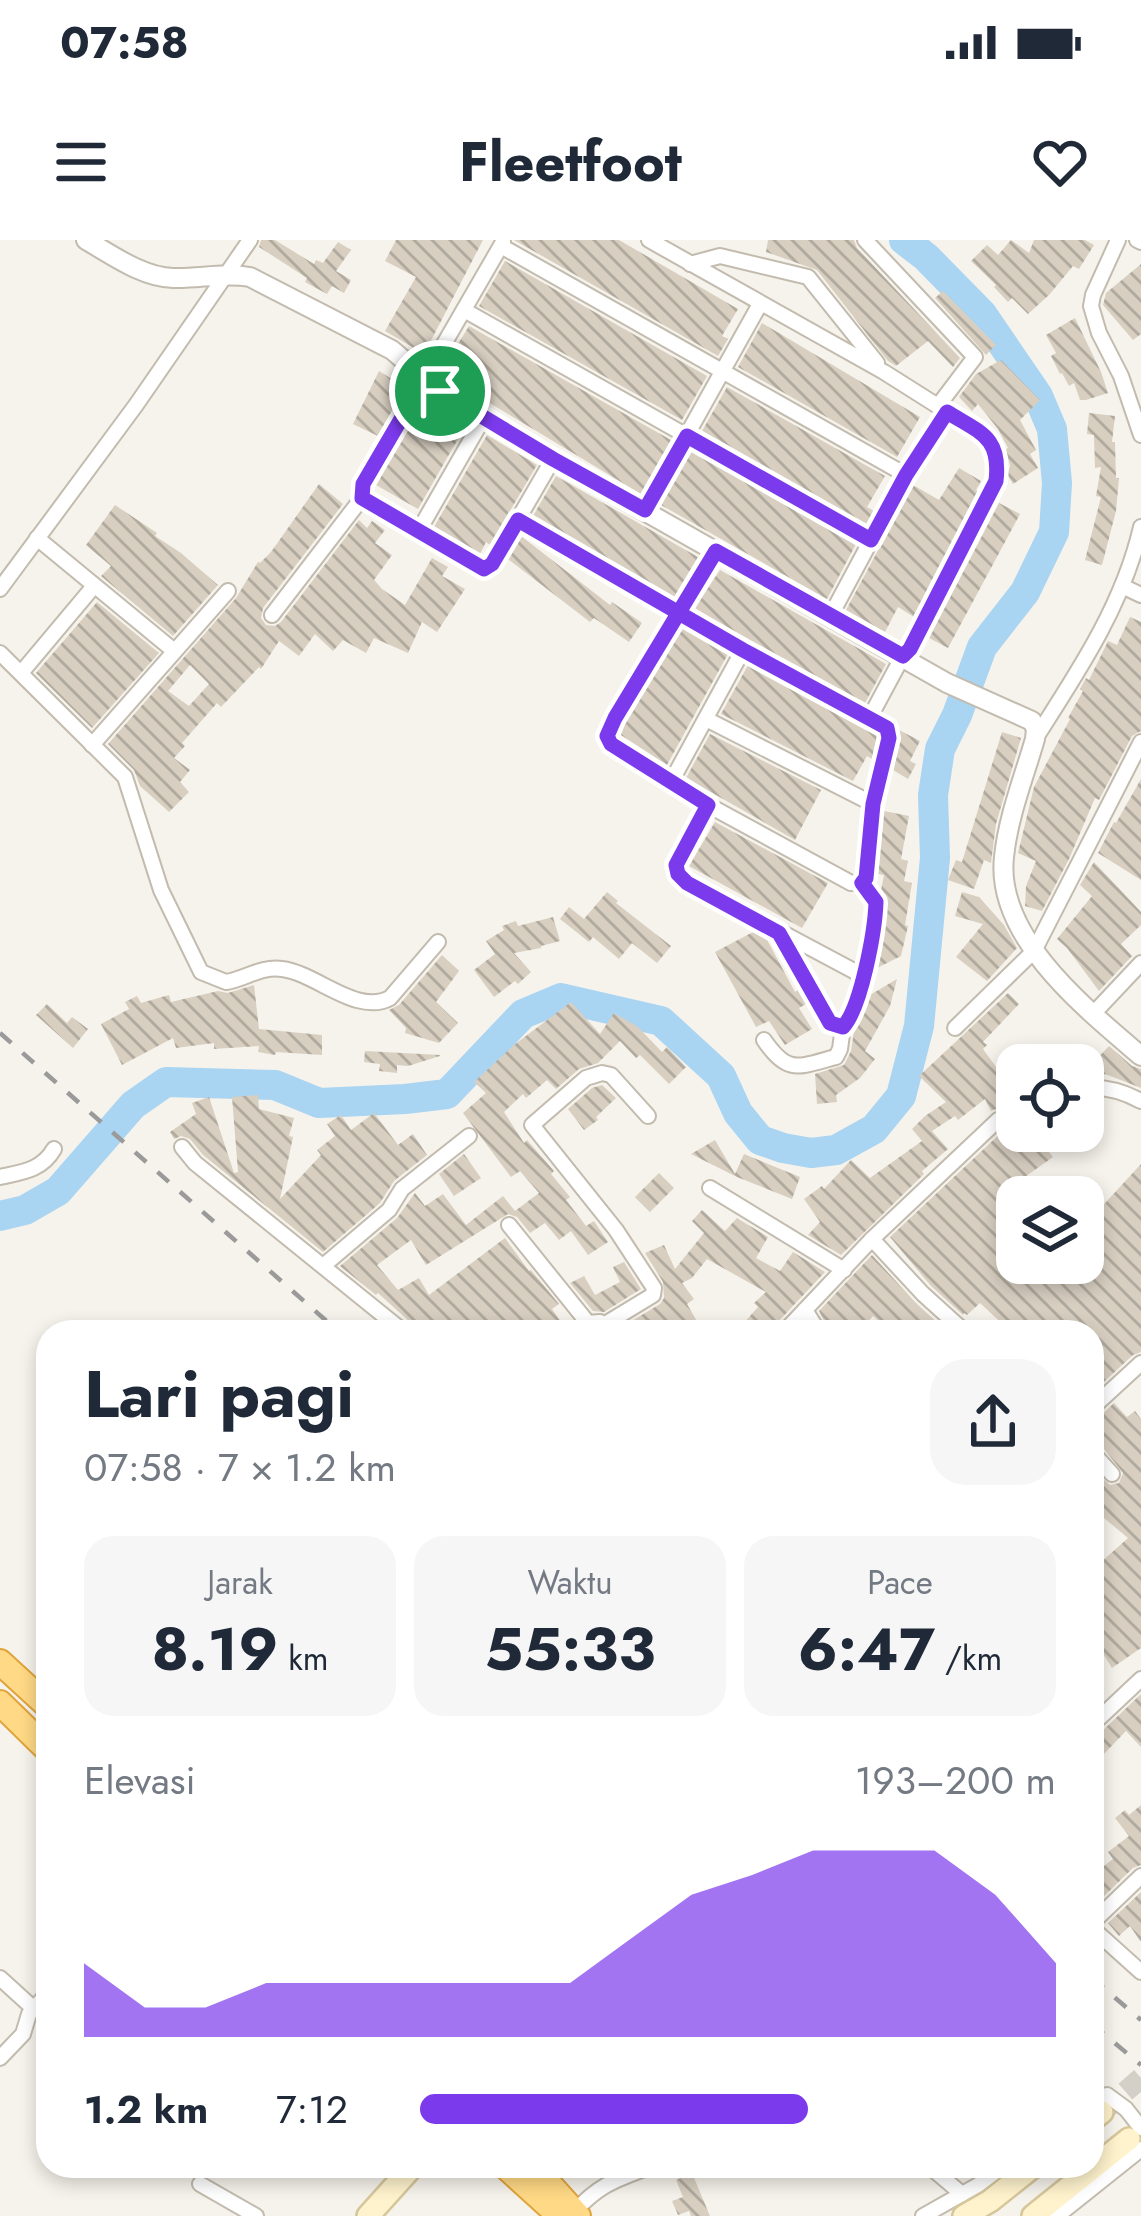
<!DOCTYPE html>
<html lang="id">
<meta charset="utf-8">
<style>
:root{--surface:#fff;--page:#f6f6f7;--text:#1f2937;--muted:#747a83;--accent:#7c3aed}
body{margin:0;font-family:Jost,sans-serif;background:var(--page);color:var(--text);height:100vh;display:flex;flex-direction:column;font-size:45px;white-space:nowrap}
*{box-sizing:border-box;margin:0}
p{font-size:39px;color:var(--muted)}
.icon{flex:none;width:66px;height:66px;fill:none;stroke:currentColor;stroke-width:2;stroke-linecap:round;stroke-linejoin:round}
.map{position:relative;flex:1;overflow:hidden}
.panel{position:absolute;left:36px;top:1080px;width:1068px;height:858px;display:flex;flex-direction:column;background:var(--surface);border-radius:36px;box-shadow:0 6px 18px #0003}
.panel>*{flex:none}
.tools{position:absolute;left:996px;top:804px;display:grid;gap:24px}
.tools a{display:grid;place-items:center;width:108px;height:108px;border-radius:24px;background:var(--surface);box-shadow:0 6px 18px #0003;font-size:60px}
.pin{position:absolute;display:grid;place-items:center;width:102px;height:102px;color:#fff;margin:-51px;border:6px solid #fff;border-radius:50%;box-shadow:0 3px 12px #0007}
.round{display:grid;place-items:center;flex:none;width:126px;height:126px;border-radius:36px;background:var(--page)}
.head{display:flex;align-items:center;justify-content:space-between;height:204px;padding:0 48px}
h1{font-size:66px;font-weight:700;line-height:90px}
.figures{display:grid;grid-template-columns:repeat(3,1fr);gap:18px;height:204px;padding:12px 48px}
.figures div{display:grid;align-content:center;border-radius:30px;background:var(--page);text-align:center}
.figures b{font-size:60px;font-weight:700}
.figures small{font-size:33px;font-weight:400}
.figures p{font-size:33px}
.chart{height:336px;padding:24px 48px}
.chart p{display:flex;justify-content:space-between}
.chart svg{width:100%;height:216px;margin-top:12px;fill:var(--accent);opacity:.7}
ul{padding:0 48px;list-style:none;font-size:39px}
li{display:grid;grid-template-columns:192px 144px 1fr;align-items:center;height:90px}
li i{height:30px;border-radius:15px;background:var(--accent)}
.status{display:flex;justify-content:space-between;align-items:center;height:84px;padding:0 60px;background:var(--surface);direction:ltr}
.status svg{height:33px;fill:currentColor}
header{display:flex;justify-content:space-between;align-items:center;height:156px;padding:0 48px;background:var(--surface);font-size:54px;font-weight:700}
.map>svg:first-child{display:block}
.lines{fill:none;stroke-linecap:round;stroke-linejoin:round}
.river{stroke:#a9d4f2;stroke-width:30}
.building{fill:url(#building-back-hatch);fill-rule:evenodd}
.secondary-tunnel{stroke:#d4d0c8;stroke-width:21;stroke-dasharray:21 10;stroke-linecap:butt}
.minor-casing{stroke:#c2bbae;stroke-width:18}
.tertiary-casing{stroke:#c2bbae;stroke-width:22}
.secondary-casing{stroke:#d6c79b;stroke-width:26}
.trunk-casing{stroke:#e0a43c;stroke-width:28}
.minor{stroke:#fff;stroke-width:14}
.tertiary{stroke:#fff;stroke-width:18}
.secondary{stroke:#fff3cd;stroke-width:21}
.trunk{stroke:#ffd985;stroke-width:24}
.rail{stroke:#9a9a9a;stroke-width:4.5;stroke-dasharray:15 15;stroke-linecap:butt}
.route-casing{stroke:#fff;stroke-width:24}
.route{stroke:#7c3aed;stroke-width:15}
</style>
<div class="status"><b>07:58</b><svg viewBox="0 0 49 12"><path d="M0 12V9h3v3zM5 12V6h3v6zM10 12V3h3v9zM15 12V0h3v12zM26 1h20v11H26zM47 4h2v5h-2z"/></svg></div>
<header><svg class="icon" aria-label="menu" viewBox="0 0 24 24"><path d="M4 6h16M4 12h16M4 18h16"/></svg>Fleetfoot<svg class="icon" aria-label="heart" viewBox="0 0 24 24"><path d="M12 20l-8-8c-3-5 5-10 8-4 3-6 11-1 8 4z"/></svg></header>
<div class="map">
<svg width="1141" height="1976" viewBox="0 0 1141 1976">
<defs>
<pattern id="building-back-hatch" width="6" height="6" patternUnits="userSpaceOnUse" patternTransform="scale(3)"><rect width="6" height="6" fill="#d8cfc1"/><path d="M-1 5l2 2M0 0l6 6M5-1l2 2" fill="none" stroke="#b1aa9e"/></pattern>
</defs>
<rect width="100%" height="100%" fill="#f6f3ec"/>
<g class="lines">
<path class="river" d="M0 976 25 970 58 951 133 865 166 842 275 845 319 863 405 859 447 854 523 774 561 758 661 781 721 836 738 873 760 900 783 908 811 913 836 910 874 889 901 856 919 786 935 618 933 555 940 509 957 475 982 407 1025 352 1054 292 1057 243 1052 189 1038 156 982 74 926 17 904 0"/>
</g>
<g class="building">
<path d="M261 0H275L314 24 316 20 323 23 338 2 351 10 336 31 351 40 344 53 332 46 327 54 305 42 307 38 259 7Z"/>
<path d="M396 0H483L424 114 385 91 416 37 385 21Z"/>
<path d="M514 0H619L738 69 722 96 728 99 718 116Z"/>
<path d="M768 0H854L857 8 960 118 953 127 928 101 896 126 888 121 817 30 766 12Z"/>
<path d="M1011 0 1029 13 1034 0H1085L1094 5 1079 29 1073 26 1049 55 1028 74 1012 58 1008 62 994 47 996 45 971 21 987 5 998 15Z"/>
<path d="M505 21 707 136 682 180 479 66Z"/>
<path d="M1141 24V94L1133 100 1103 65 1106 53Z"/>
<path d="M943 51 996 105 986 115 935 58Z"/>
<path d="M1075 78 1101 132 1108 153 1086 160H1080L1074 143 1069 146 1062 133 1060 134 1051 116 1056 113 1046 95Z"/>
<path d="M762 83 920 177 897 217 738 127Z"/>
<path d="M469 86 671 200 641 254 440 133Z"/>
<path d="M1001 120 1040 160 1020 180 1036 210 1030 214 1038 228 1013 244 1007 234 1010 226 1006 209 1008 208 998 189 978 164 972 171 959 157 976 134Z"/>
<path d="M379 131 406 148 378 196 353 184Z"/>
<path d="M727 147 885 236 867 267 874 271 867 285 702 191Z"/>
<path d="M426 157 467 183 418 269 376 245Z"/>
<path d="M1089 173 1115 176 1112 202H1115L1116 238H1119L1116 271 1102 325 1085 320 1101 257 1096 256 1101 227 1095 228 1094 195 1087 194Z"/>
<path d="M487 195 537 225 490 305 486 302 480 314 434 287Z"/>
<path d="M691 211 856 304 827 359 661 265Z"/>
<path d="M959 228 981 241 976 250 979 252 914 377 898 367 885 392 846 370 913 245 939 260Z"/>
<path d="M556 236 698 317 674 357 533 276Z"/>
<path d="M319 244 343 264 263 368 261 378 266 385 275 386 281 382 359 280 367 288 372 281 385 290 375 303 392 315 374 340 382 349 405 365 432 318 448 327 442 336 465 349 437 392 422 382 408 413 374 398 366 413 343 400 333 411 315 394 299 416 279 401 261 429 259 427 221 467 217 463 182 503 185 506 174 518 190 530 180 542 189 552 169 572 140 546 134 530 108 504 236 358 258 322 260 323 271 312ZM190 425 209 444 189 466 168 451Z"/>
<path d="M999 263 1020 274 948 408 929 398Z"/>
<path d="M115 265 157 293 155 296 181 313 218 345 173 396 101 336 111 326 86 305Z"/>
<path d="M521 296 610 365 612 362 642 383 629 402 594 378 590 382 508 319Z"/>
<path d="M720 330 886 424 865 463 694 369Z"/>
<path d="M97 362 159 413 92 488 36 433Z"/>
<path d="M1130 377 1141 382V491L1132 496 1099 560 1095 558 1069 619 1042 671 1025 666 1026 646 1036 621 1018 613 1034 547 1070 479 1068 478 1083 451 1080 449 1086 438 1089 440 1108 401 1117 405Z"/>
<path d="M682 388 728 414 667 525 621 495 625 483Z"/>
<path d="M748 425 877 495 872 519 867 516 853 541 721 474Z"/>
<path d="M899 490 920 501 910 521 916 524 908 539 893 530 900 501Z"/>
<path d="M1002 492 1021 498 996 584 991 623 984 620 974 649 948 640 956 620 962 622Z"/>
<path d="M710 494 821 550 795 600 686 538Z"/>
<path d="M1141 539V640L1098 613 1114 582 1116 583Z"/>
<path d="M884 571 909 576 901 619 908 621 904 641 912 643 905 685 908 686 901 716 877 728 887 663 881 650 884 635 878 634Z"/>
<path d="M715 582 828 643 802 688 689 626Z"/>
<path d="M1094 622 1141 672V685L1121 704 1132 716 1099 751 1067 708 1057 699 1092 656 1080 645Z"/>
<path d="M607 652 618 661 616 663 671 706 657 723 632 703 619 719 593 697 589 702 560 679 569 667 584 679Z"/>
<path d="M962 652 979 657 1004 685 1017 708 987 741 956 717 983 684 955 676Z"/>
<path d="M553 677 560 701 541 706V708L514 713 531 732 518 744 515 741 494 757 474 730 495 714 486 701 504 690 502 686 516 681 518 686Z"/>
<path d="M755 691 765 696 795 752 798 750 806 764 799 768 812 789 785 805 769 781 756 787 715 712Z"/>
<path d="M442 715 459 731 436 762 458 783 439 803 405 793 406 788 389 770 399 765Z"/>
<path d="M897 739 890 766 865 811 875 819 860 838 836 855 837 862 817 864 815 834 844 825 851 811 854 791 870 755Z"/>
<path d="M254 745 259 789 322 795V815L276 812 275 815 258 812 259 806 214 809V803L176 808 173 798 122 825 101 784 129 769 125 762 137 756 141 763 169 755 171 762 218 751 228 753Z"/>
<path d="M1008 753 1019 764 983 802 987 805 983 809 999 831 1017 821V861L991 871 985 859 958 880 955 876 932 891 948 909 922 931 924 934 841 1015 808 995 820 982 804 959 822 946 824 949 851 920 870 938 922 901 912 889 925 876 946 862 919 836Z"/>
<path d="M571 762 600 794 614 773 638 787 662 812 667 807 686 827 669 844 640 815 636 818 620 801 598 823 579 829 556 849 547 840 526 858 523 854 504 872 524 903 527 900 554 931 551 934 570 957 566 960 586 986 594 981 608 1002 588 1015 571 991 559 1000 545 983 530 993 517 977 508 974 426 1025 411 1000 377 1025 398 1050 419 1038 429 1055 505 998 529 1031 531 1030 559 1064 552 1069 568 1092H415L411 1083 378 1053 376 1055 340 1026 397 978 415 953 425 966 443 954 466 985 503 956 515 971 539 953 520 931 511 937 463 873 486 853 474 842 514 805Z"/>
<path d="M47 764 67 783 72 777 88 789 73 808 36 775Z"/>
<path d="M1109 806 1132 826 1141 829V848L1105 834 1099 837 1088 828Z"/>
<path d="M365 811 440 815V816L408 826 397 825V833L379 831 380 824 364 822Z"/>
<path d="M602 845 616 858 596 877 598 880 584 890 568 869 592 848Z"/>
<path d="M258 855 259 869 294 878 289 896 293 897 280 959 321 915 317 910 335 896 327 884 341 875 351 890 374 873 398 905 413 894 427 915 394 941 380 963 323 1012 203 915 190 899 181 896 174 899 170 892 196 874 192 863 209 857 234 933 238 932 232 857Z"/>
<path d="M1017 884V891H1071L1045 907 1053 917 1022 939 1020 936 999 955 1017 974V1023H1083V987L1141 924V1112L1133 1115 1092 1153V1092H1011L980 1063 967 1075 964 1073 963 1075 931 1046 890 997 1004 890Z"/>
<path d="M715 900 735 934 744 914 800 937 792 959 737 937 691 914Z"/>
<path d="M464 914 481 938 454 956 439 934Z"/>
<path d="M659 933 674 948 650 972 635 957Z"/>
<path d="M702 970 725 991 737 978 768 997 756 1018 780 1031 793 1012 825 1032 776 1084 773 1092H736L758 1067 754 1063 766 1052 707 1019 692 1038 682 1043 694 1059 687 1064 703 1092H619L617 1090 660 1064 664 1058 663 1042 645 1013 664 1005 675 1029 704 993 692 981Z"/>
<path d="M872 1015 915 1062 947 1092H891L873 1076 859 1092H830L819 1071Z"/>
<path d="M624 1022 641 1049 604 1072 593 1071 570 1043 584 1036 595 1055 620 1042 613 1027Z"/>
<path d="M1114 1163 1127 1177 1135 1171 1141 1179V1408L1112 1428 1092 1396V1315L1099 1324 1128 1298 1092 1268V1229L1110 1245 1119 1243 1123 1233 1100 1204 1092 1201V1179L1100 1176Z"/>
<path d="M1141 1454V1507L1126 1491 1101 1517 1092 1508V1496L1100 1493Z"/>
<path d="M1141 1565V1625L1133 1628 1094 1666 1092 1635 1113 1619 1108 1612 1129 1596 1115 1578 1125 1570 1129 1575Z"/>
<path d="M1141 1652V1702L1130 1686 1119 1696 1108 1683Z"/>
<path d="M692 1933 710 1976H691L689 1971 678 1975 672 1961 683 1957 676 1940Z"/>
</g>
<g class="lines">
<path class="secondary-tunnel" d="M1102 1872 1141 1838"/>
<g class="minor-casing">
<g id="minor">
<path d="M649 0 884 132 990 199C1001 222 996 240 987 263L910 409 898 425 869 479"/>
<path d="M865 0 975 117 938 166"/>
<path d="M1118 0 1093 55 1091 66 1099 93 1121 136 1141 195"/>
<path d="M1137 0 1141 2"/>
<path d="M501 6 906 235"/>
<path d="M690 24 720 16 808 37 877 123"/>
<path d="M464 70 871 300"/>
<path d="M362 258 363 244 503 2"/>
<path d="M362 258 484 329 492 324 553 219"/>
<path d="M645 270 760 64"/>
<path d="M518 280 743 410 887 488 889 498 873 564 866 638 862 643H851L708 565 607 500 615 478 715 311"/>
<path d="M418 292 484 177"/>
<path d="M37 298 173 410"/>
<path d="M1122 346 1141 355"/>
<path d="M0 349 136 165 250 0"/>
<path d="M272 375 362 258"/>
<path d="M831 375 906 235 947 172"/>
<path d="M0 413 125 537 161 650 201 732 226 742C245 739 261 726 282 729 316 733 357 776 390 758L438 702"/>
<path d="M21 433 94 346"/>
<path d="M706 479 873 564"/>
<path d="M1035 499C1078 432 1123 365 1141 287"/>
<path d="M92 505 228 351"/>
<path d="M671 542 743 410"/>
<path d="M708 565 676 625 678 634 687 642 852 730 857 733 861 742"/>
<path d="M779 693 830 783 843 787C861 768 875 691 876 662L862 643"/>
<path d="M1093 774 1141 723"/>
<path d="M955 788 1034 711 1141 502"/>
<path d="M764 800C788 835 798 827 836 817L840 809 843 787"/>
<path d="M1083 848C1104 846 1122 851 1141 861"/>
<path d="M182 907 195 923 404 1092"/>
<path d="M0 937C23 932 42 930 54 909"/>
<path d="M710 948 844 1030"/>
<path d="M509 985 588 1083 600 1082 604 1088"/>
<path d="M872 999 923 1054 965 1092"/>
<path d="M323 1026 389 970 402 949 469 896"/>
<path d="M805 1070 819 1092"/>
<path d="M602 1086 653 1055 654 1048 616 990 532 885 586 838 602 833 611 835 648 876"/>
<path d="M784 1092 872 999 998 880 1017 872"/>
<path d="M1092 1168 1141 1123"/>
<path d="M1092 1212 1112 1234"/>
<path d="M1092 1485 1141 1439"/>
<path d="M1092 1683 1141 1636"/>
<path d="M1092 1688 1141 1732"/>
<path d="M0 1738 33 1768"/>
<path d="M0 1818 23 1794 29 1774 48 1753"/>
<path d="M1092 1858 1107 1855 1126 1869 1141 1888"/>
<path d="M929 1926 962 1954"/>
<path d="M200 1944 256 1976"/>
<path d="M574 1972C601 1943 616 1940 652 1926"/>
<path d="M923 1976 978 1945 1003 1926"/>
<path d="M1057 1976 1141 1909"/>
</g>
</g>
<g class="tertiary-casing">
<path id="tertiary" d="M86 0C112 15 142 37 173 38 199 39 224 32 250 37L392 110 440 151 553 219 947 443 1032 481 1036 489 1035 499C1024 537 1008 577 1004 617 995 697 1086 769 1141 816"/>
</g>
<g class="secondary-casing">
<g id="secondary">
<path d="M1092 1880 1102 1872"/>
<path d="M368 1976 413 1926"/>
<path d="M964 1976 990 1961 1034 1926"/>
<path d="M1033 1976 1129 1899"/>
</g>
</g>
<g class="trunk-casing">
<g id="trunk">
<path d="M0 1422 48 1466"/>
<path d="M0 1463 48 1510"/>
<path d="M505 1926 560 1976"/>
<path d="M533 1926 578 1976"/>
</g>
</g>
<use href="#minor" class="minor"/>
<use href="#tertiary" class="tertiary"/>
<use href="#secondary" class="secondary"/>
<use href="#trunk" class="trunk"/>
<g class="rail">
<path d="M0 793 339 1092"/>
<path d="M1092 1738 1141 1780"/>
<path d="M1092 1784 1141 1825"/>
</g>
</g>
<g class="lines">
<g class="route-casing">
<path id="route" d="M440 151 425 138 363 244 362 258 484 329 492 324 518 280 743 410 887 488 889 498 873 564 866 638 862 643 876 662C875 691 861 768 843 787L830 783 779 693 687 643 678 634 676 625 708 565 611 504 607 496 615 478 716 311 903 416 910 409 996 241C1001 197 981 193 947 172L906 235 871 300 687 196 645 270 553 219 440 151"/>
</g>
<use href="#route" class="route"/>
</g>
</svg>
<div class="tools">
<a><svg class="icon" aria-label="locate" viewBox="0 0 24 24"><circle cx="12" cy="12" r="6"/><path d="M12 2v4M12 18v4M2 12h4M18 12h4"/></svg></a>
<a><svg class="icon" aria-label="layers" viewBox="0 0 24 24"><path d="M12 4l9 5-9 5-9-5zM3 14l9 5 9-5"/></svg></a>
</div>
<div class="pin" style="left:440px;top:151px;background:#1e9e55"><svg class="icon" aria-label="arrive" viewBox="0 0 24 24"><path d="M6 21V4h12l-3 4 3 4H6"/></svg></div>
<section class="panel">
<div class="head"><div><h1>Lari pagi</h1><p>07:58 · 7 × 1.2 km</p></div><a class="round"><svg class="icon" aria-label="share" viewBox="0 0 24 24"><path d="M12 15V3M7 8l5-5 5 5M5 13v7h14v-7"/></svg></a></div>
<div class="figures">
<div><p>Jarak</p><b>8.19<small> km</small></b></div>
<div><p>Waktu</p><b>55:33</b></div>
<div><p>Pace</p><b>6:47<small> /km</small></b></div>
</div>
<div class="chart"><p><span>Elevasi</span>193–200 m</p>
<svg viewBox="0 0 160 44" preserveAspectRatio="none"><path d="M0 44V29L10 38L20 38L30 33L40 33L50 33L60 33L70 33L80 33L90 24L100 15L110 11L120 6L130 6L140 6L150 15L160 29V44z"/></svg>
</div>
<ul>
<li><b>1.2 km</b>7:12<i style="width:61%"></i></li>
</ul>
</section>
</div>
